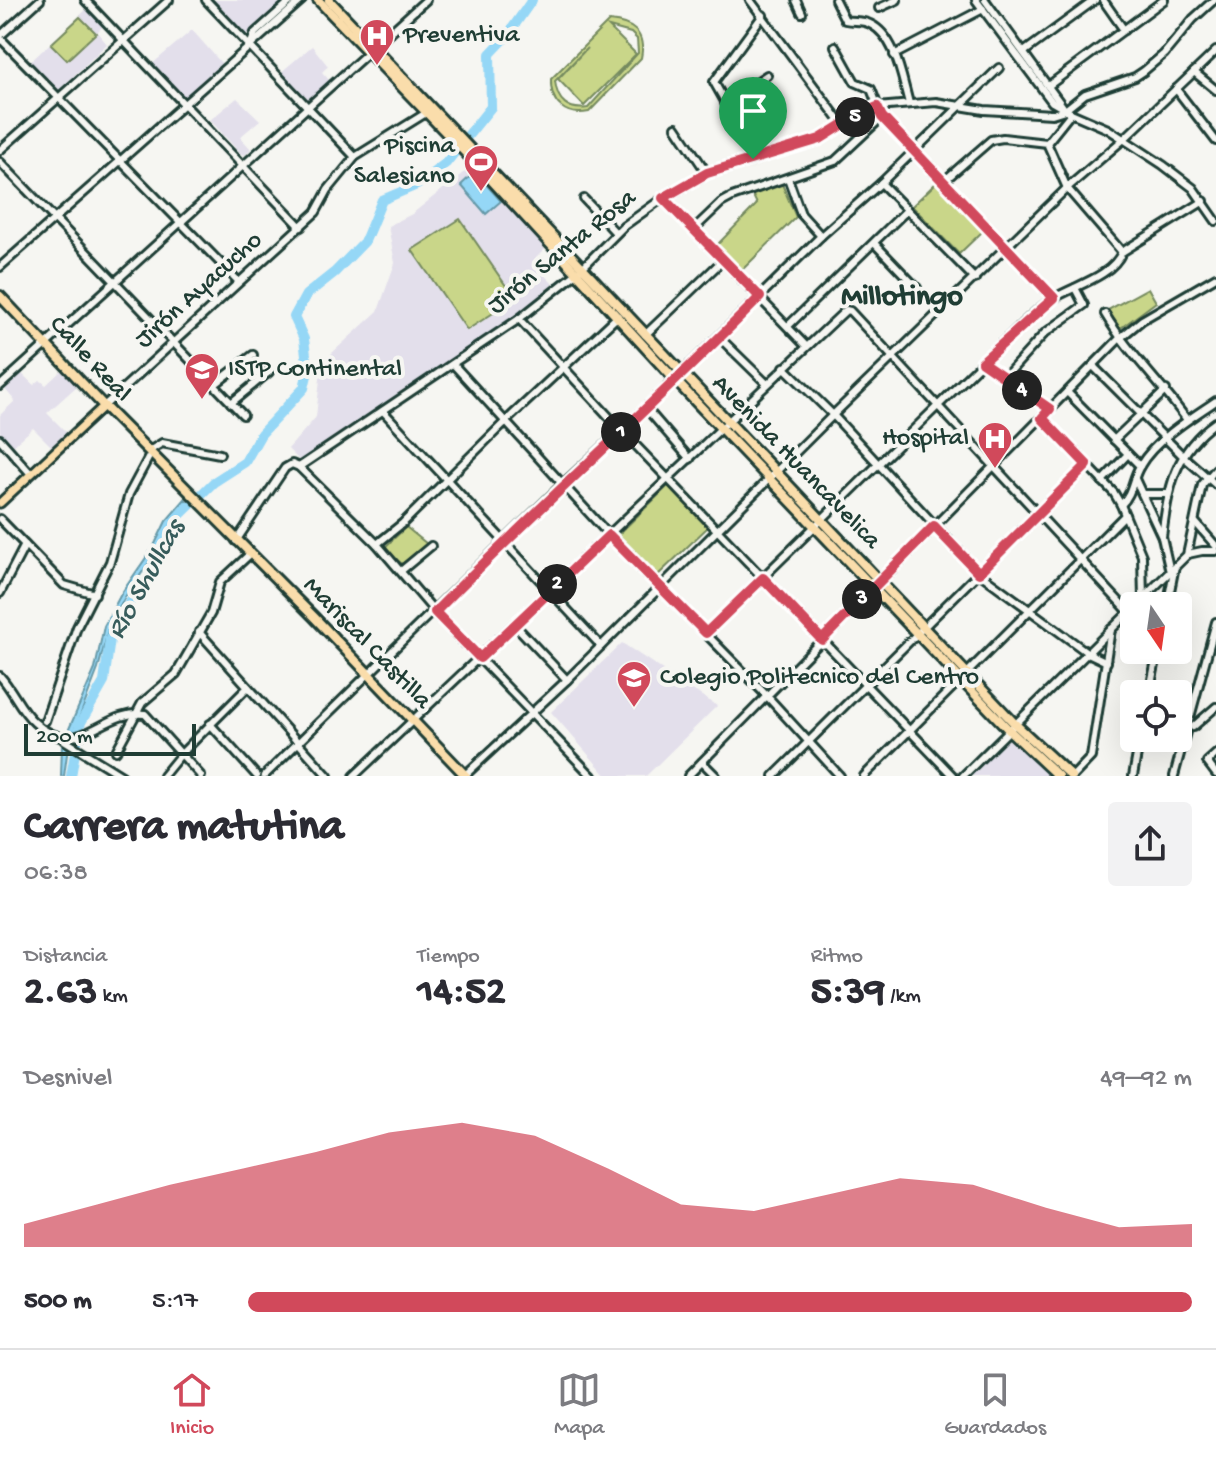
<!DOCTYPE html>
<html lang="es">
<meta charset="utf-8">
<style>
:root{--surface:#fff;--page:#f2f2f3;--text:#2b2b33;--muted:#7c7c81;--line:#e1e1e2;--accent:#d1495b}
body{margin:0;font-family:"Gochi Hand",sans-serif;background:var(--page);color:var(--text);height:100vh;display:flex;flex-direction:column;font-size:30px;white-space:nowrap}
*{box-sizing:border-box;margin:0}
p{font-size:26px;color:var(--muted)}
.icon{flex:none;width:44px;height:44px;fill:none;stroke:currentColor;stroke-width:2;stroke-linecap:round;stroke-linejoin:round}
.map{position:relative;height:776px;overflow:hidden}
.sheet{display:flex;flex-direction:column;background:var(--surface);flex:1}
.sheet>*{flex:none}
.needle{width:52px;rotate:167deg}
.buttons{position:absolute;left:1120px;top:592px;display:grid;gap:16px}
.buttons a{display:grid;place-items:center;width:72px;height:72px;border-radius:8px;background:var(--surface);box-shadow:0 8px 32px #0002;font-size:40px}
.scale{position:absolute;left:24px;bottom:20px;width:172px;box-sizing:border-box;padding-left:8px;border:4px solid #1f3d34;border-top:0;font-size:22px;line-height:28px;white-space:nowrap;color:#1f3d34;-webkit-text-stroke:6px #f6f6f2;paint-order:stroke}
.pin{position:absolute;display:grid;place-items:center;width:68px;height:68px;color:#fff;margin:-82px -34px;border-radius:50% 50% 50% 0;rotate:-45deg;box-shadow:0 0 8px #0007}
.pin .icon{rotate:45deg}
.km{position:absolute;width:40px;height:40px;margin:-20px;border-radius:50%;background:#222;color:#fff;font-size:22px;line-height:40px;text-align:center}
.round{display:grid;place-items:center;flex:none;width:84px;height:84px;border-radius:8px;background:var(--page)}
.head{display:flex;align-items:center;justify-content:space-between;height:136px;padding:0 24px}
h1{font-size:44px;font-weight:700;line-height:60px}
.figures{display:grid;grid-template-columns:repeat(3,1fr);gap:12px;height:136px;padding:8px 24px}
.figures div{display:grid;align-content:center}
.figures b{font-size:40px;font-weight:700}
.figures small{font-size:22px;font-weight:400}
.figures p{font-size:22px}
.chart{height:224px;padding:16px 24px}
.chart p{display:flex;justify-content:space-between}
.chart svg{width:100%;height:144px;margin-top:8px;fill:var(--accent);opacity:.7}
ul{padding:0 24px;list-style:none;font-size:26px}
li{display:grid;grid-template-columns:128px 96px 1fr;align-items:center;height:60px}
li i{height:20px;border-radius:10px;background:var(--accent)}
.dock{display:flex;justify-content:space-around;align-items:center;height:112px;border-top:2px solid var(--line);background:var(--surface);font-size:22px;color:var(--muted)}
.dock a{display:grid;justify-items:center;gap:4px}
.dock .on{color:var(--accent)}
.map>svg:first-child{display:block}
.built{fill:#e3dfeb}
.green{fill:#c9d689;stroke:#748a5e;stroke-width:2;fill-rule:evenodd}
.water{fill:#95d7f6;stroke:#6699a8;stroke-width:2}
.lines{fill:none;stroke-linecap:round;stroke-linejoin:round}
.river{stroke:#95d7f6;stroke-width:10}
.minor-casing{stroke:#1f3d34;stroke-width:12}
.major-casing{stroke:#1f3d34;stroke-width:13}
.highway-casing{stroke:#1f3d34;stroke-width:14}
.minor{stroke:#f6f6f2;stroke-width:6}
.major{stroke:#faddab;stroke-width:7}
.highway{stroke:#faddab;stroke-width:8}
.route-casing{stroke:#fff;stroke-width:16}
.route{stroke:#d1495b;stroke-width:10}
.labels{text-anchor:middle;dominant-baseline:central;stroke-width:8;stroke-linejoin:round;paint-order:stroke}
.poi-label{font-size:26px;fill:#1f3d34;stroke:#f6f6f2;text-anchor:start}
.street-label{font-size:26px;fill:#1f3d34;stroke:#f6f6f2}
.water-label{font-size:28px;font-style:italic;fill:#375c5b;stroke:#f6f6f2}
.quarter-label{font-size:30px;font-weight:bold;fill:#1f3d34;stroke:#f6f6f2}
</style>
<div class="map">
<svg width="1216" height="776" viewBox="0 0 1216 776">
<rect width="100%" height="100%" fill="#f6f6f2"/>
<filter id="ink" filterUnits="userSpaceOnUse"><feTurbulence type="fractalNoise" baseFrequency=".0125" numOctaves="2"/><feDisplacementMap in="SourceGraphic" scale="16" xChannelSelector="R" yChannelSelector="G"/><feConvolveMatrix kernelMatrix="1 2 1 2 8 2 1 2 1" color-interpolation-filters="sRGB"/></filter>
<g filter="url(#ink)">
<g class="built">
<path d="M210 0H286L244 37Z"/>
<path d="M87 9 103 26 97 32 107 44 56 93 28 64Z"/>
<path d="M192 30 223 65 185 100 151 65Z"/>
<path d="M312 46 328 66 322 72 330 81 307 101 280 73Z"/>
<path d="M237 98 260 120 240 137 251 149 245 155 241 154 210 120Z"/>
<path d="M477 170 548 246 532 262 553 284 521 313 302 463 288 449 316 417 321 369 332 353 378 311 395 263 388 226 412 214 463 173Z"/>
<path d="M62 370 77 386 47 413 67 433 53 448 33 428 11 448 0 435V415L15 401 4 388 21 373 34 385 40 380 46 385Z"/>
<path d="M622 643 717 706 646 776H607L551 712Z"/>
<path d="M1008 737 1050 776H969Z"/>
</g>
<g class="green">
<path d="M80 17 96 33 67 60 51 44Z"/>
<path d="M609 21C633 23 646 33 641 58L589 112C565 117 550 103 551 79ZM609 27 631 33 637 39 638 53 588 108C568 111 557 101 555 81L587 48 558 79 584 106 636 54Z"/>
<path d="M937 182 984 230 959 254 912 206Z"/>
<path d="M782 184 796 217 741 271 717 245 757 204 751 192Z"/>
<path d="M460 219 515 299 467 330 412 250Z"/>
<path d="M1148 288 1156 302 1118 330 1106 311Z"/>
<path d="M669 485 709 526 657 576 618 535Z"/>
<path d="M406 527 427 544 402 564 384 548Z"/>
</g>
<g class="water">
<path d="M475 172 501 201 486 214 461 185Z"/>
<path d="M185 499 190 504 125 597 109 627 98 669 68 747 64 776H61L62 745 95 669 104 626 121 594 154 546 166 521Z"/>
</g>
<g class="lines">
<path class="river" d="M71 776 80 724 104 682 110 639 124 611 159 561 176 519 214 482 245 462 261 434 304 388 308 371 304 339 294 317 306 295 335 272 365 241 382 200 417 185 446 163 491 107 490 54 507 36 532 0"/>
<g class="minor-casing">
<g id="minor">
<path d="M85 0 301 227"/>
<path d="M206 0 355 157"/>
<path d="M750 0 842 124"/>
<path d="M796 0 802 13"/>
<path d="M835 0 845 20C854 22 862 20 870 24 896 36 902 79 909 103"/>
<path d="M976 0 1052 102 1071 113 1108 129 1163 165 1193 188 1216 221"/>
<path d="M985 0 1063 107"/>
<path d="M1103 0 1124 30"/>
<path d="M879 8 897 0"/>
<path d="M0 36 40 0"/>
<path d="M0 38 239 282"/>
<path d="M251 43 255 33 292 0"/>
<path d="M835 46 855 82 871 89 882 117 1054 298"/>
<path d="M1024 52 1095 0"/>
<path d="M894 55 983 9"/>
<path d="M1194 72 1216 90"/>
<path d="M1048 86 1164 0"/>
<path d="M1176 89 1216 141"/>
<path d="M725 103 767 75"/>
<path d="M676 127 707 173"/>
<path d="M1047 143 1067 188 1122 252"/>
<path d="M0 150 169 0"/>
<path d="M753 159 740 128 714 82 763 15"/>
<path d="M0 162 243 415"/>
<path d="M788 178 801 214 821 236"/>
<path d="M944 181 991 140 1003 138 1047 143 1071 113"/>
<path d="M881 183 975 279"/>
<path d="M663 198 806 346"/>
<path d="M584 199 616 233"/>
<path d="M695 228 721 203 732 197 835 161 882 117"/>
<path d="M874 243 917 288"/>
<path d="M0 267 302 0"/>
<path d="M1105 314C1128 353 1161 383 1187 420"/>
<path d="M519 319 622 431 953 776"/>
<path d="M788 326 907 210"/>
<path d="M645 335 723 260"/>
<path d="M720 338 766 383"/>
<path d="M982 362 1050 409"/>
<path d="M453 364 609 535 766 695 840 776"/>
<path d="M1093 366 1184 457 1216 485"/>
<path d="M784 367 833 415 979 573 1088 653 1107 662"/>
<path d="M1005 377 1045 333 1084 305 1075 288"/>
<path d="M214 385 253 355"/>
<path d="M0 386 426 0"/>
<path d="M1067 392 1140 466"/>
<path d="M231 403 269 372"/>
<path d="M104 406 316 212 328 190 355 157 426 113"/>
<path d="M646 408 690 459"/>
<path d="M383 411 601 646"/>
<path d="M1042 418 1114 493 1121 505 1142 556 1143 599"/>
<path d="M0 439 31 474"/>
<path d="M1114 440 1166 390"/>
<path d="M149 451 162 443 220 454"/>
<path d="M299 467 519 319 577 273 624 226 663 198 707 173 820 139 860 114 877 107 936 102 984 110 1052 114 1065 110 1085 94 1135 77 1144 71 1164 54 1193 19 1214 0"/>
<path d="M1135 479 1162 537 1170 572"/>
<path d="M1102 481 1128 454"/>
<path d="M1143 494H1167"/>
<path d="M1121 505C1133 493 1132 479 1140 466 1155 440 1192 417 1216 401"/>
<path d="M0 519 64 585 95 594"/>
<path d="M1195 522 1216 546"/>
<path d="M1162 537C1168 490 1174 451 1216 422"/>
<path d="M236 541 285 468 292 464 299 467 377 544 435 612 592 776"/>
<path d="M377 544 403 523 506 421 618 316"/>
<path d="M1188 554 1202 551H1216"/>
<path d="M401 571 431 546"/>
<path d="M0 593 25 545"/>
<path d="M1135 606 1187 555 1202 485 1216 469"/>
<path d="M1167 606 1175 566"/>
<path d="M515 625 567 680"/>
<path d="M199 632 328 776"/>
<path d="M706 633 1003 342C1020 327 1037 308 1056 297 1077 285 1112 276 1122 252L1204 201"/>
<path d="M0 676C13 690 20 710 34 722 79 763 100 709 145 714L201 776"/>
<path d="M1149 694 1158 650"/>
<path d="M45 721 77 627 110 562 129 494 151 453"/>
<path d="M210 724 257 776"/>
<path d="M1193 727 1216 707"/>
<path d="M64 740 122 776"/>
<path d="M116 751 142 703 176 674 211 613 220 582 250 554"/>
<path d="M1216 754 1207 762 1216 774"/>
<path d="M702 762 716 776"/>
<path d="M163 776 181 754 248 687"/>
<path d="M264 776 564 483 646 408 821 236 881 183 999 68"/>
<path d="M354 776 846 310 850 311 1129 612"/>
<path d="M464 776 567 680 833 415 1067 188 1125 138 1216 51"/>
<path d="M688 776 1119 339 1142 320 1216 277"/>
<path d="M774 776 1087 465"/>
<path d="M864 776 1125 515"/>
<path d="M963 776 1134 607"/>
<path d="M1073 776 1091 757 1111 629"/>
<path d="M1133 776 1140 738"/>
<path d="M1174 776 1216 622"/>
</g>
</g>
<g class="major-casing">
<path id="major" d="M0 503 104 406"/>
</g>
<g class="highway-casing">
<g id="highway">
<path d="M318 0 486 174 675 380 1009 730 1058 776"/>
<path d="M329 0 1015 724 1071 776"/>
<path d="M0 296 104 406 314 617 466 776"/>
</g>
</g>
<use href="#minor" class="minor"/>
<use href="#major" class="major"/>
<use href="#highway" class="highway"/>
</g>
</g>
<g class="lines" filter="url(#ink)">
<g class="route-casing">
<path id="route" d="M877 107 882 117 1054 298 982 362 1050 409 1042 418 1087 465 979 573 934 526 822 640 763 578 706 633 609 535 480 658 435 612C541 504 654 405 760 297L663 198 707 173 820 139 860 114Z"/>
</g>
<use href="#route" class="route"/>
</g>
<defs>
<g id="hospital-pin" transform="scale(1.8)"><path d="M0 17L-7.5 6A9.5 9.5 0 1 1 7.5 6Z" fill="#d1495b" stroke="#f6f6f2"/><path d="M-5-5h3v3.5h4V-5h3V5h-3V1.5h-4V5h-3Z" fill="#fff"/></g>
<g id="stadium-pin" transform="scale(1.8)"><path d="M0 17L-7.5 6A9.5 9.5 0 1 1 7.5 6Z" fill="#d1495b" stroke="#f6f6f2"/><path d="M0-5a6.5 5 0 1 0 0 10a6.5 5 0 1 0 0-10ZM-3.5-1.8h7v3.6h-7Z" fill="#fff"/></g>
<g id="university-pin" transform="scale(1.8)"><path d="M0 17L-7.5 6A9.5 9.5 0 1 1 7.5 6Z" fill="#d1495b" stroke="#f6f6f2"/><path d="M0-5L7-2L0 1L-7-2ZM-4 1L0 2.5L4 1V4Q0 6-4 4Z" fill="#fff"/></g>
</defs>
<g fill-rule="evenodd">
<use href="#hospital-pin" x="377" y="36"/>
<use href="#stadium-pin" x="481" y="162"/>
<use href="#university-pin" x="202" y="370"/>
<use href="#hospital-pin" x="995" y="439"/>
<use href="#university-pin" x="634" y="678"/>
</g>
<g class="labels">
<g class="poi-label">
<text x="403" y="36">Preventiva</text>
<text x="455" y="147" text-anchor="end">Piscina<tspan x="455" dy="30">Salesiano</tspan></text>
<text x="228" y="370">ISTP Continental</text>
<text x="969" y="439" text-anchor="end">Hospital</text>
<text x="660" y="678">Colegio Politecnico del Centro</text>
</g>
<g class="street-label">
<text transform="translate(563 253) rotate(-39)">Jirón Santa Rosa</text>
<text transform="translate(200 291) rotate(-42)">Jirón Ayacucho</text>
<text transform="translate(89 360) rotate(47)">Calle Real</text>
<text transform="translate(795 463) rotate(46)">Avenida Huancavelica</text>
<text transform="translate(366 644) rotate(46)">Mariscal Castilla</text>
</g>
<g class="water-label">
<text transform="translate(147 580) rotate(-61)">Río Shullcas</text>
</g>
<g class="quarter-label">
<text x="902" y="298">Millotingo</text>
</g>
</g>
</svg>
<div class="buttons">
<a><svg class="needle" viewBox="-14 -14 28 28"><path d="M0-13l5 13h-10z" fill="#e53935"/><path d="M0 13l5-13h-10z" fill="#7c7c81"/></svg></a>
<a><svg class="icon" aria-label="locate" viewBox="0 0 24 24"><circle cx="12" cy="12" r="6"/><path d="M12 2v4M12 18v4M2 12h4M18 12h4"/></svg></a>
</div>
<div class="scale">200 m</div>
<div class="pin" style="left:753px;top:159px;background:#1e9e55"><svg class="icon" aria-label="arrive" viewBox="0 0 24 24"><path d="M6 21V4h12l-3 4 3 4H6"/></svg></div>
<b class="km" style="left:621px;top:432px">1</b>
<b class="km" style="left:557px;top:584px">2</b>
<b class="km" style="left:862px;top:599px">3</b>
<b class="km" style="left:1022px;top:390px">4</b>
<b class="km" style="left:855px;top:117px">5</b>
</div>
<section class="sheet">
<div class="head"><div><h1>Carrera matutina</h1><p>06:38</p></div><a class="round"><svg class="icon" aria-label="share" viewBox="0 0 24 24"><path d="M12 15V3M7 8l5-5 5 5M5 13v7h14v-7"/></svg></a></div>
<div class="figures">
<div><p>Distancia</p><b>2.63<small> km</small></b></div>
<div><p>Tiempo</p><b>14:52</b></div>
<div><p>Ritmo</p><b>5:39<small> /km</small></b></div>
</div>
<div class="chart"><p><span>Desnivel</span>49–92 m</p>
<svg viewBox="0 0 160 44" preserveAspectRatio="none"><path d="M0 44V37L10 31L20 25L30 20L40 15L50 9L60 6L70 10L80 20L90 31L100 33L110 28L120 23L130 25L140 32L150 38L160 37V44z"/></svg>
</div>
<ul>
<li><b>500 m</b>5:17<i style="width:100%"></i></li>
</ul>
</section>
<nav class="dock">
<a class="on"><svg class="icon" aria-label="home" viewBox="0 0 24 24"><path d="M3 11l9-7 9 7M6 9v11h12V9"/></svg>Inicio</a>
<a><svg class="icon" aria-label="map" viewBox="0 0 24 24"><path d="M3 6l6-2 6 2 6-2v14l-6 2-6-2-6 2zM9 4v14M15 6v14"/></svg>Mapa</a>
<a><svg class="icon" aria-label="saved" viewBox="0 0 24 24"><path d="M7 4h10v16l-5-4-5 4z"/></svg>Guardados</a>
</nav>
